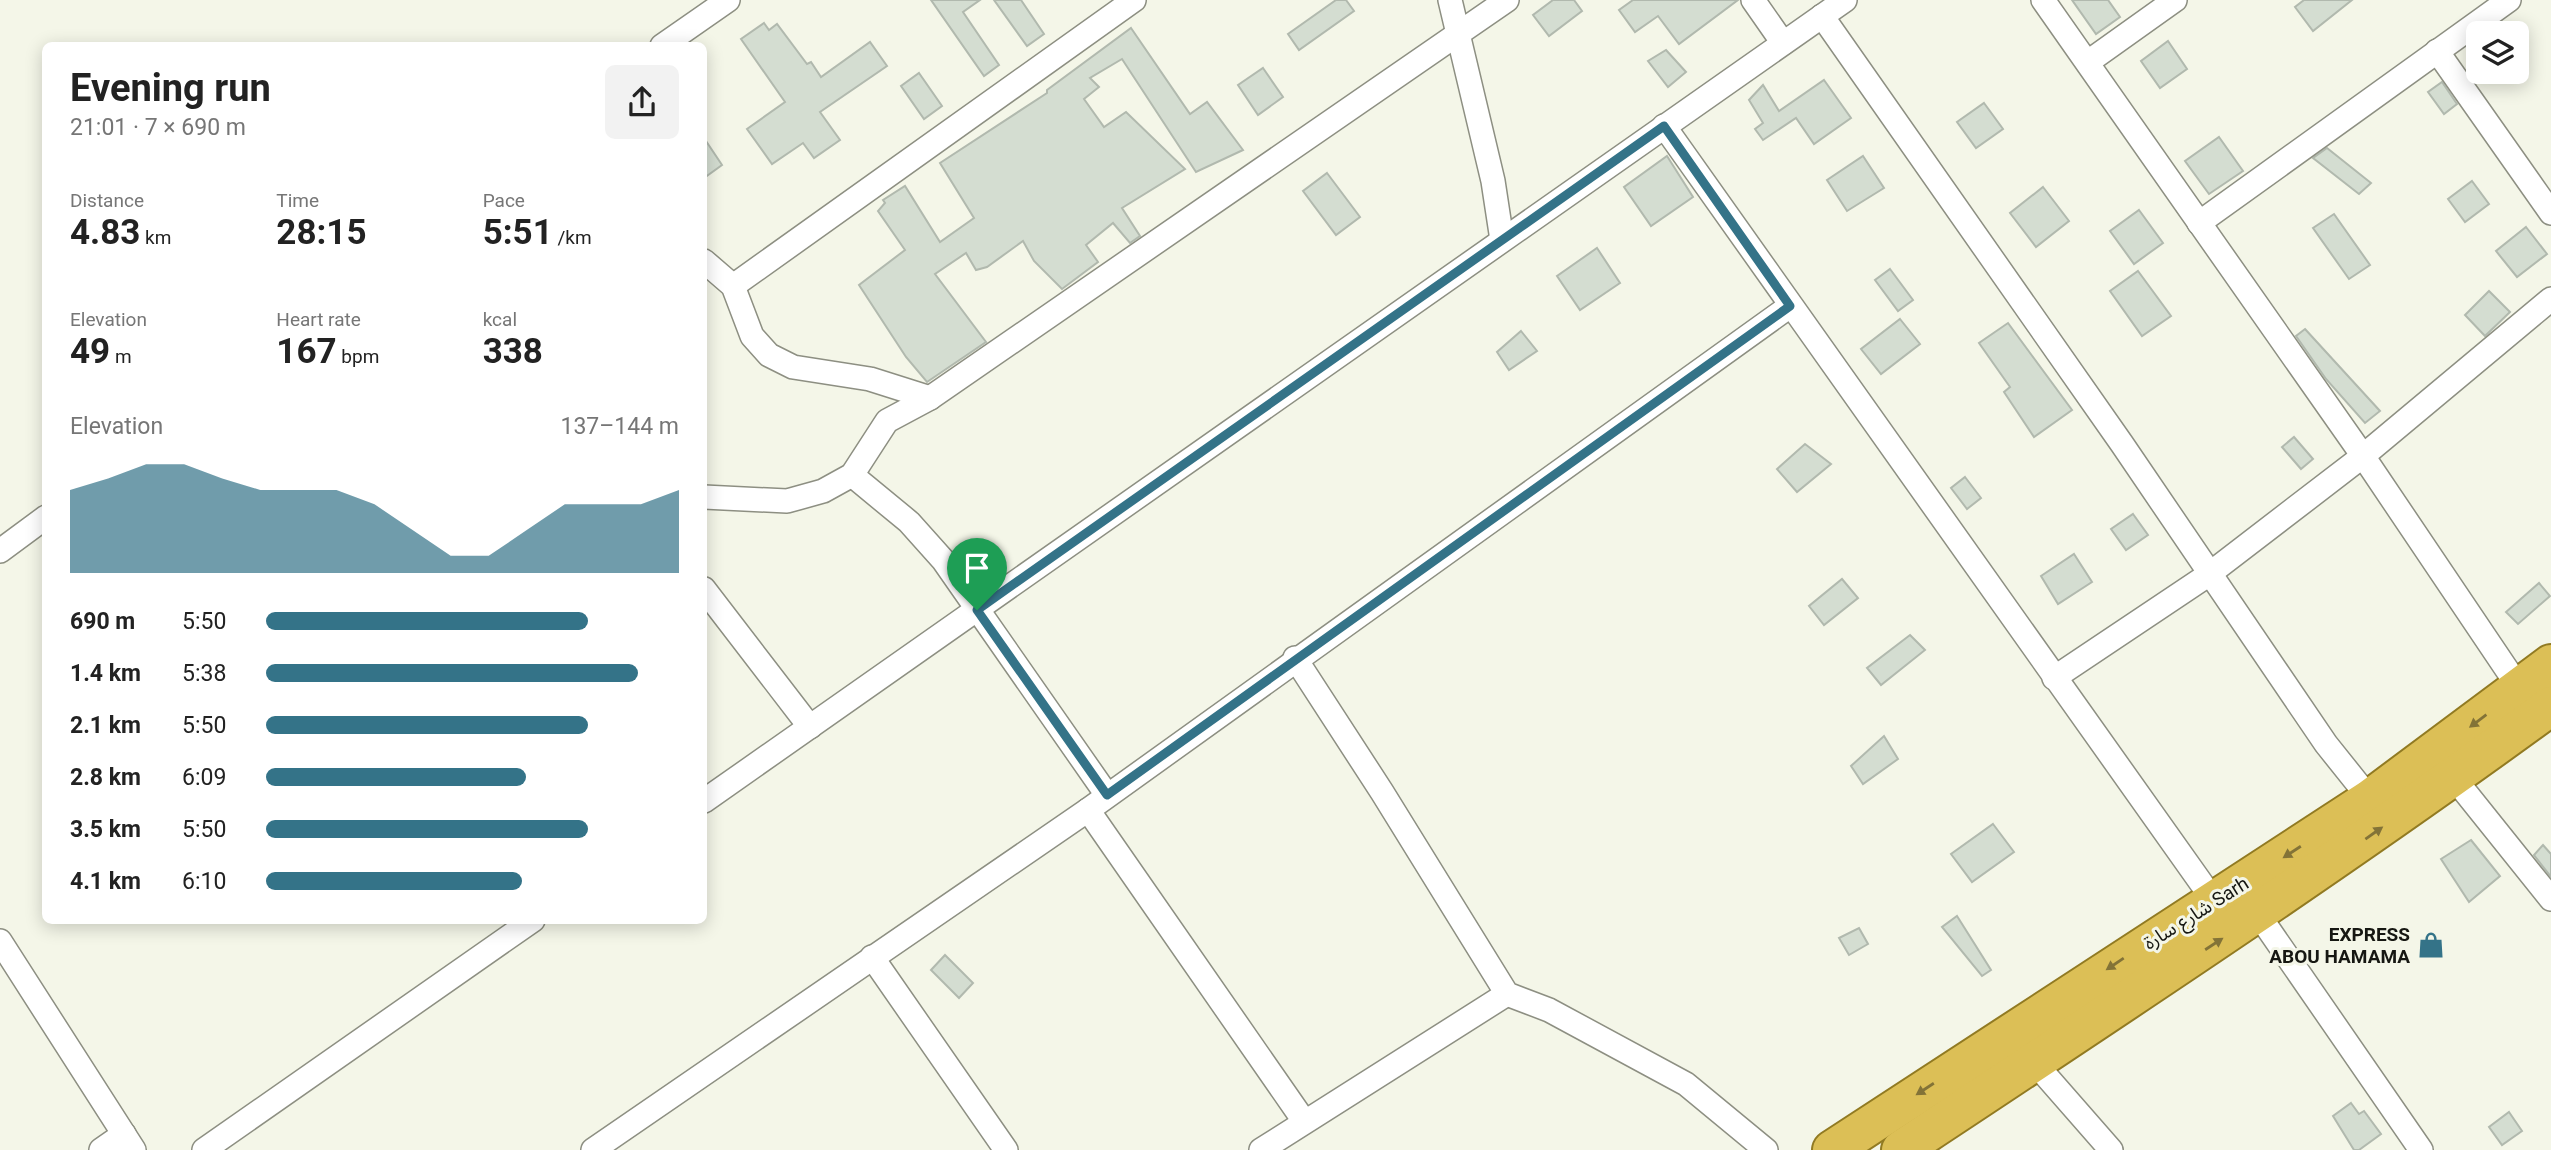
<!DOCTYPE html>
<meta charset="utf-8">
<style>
:root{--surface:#fff;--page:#f2f2f2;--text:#222;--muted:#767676;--accent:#347388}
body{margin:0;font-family:Roboto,"Noto Sans Arabic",sans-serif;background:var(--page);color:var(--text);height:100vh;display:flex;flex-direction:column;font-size:26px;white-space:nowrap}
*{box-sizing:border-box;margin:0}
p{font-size:23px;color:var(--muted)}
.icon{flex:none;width:38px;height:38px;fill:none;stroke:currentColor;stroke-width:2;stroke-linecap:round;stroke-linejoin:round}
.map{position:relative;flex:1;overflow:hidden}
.side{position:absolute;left:42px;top:42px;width:665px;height:882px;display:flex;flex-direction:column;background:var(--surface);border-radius:10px;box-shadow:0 4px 18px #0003}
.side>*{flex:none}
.tools{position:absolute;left:2466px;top:21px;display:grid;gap:14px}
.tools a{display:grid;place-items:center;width:63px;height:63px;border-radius:10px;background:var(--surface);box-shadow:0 4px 18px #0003;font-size:35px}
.pin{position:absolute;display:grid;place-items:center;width:60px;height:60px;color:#fff;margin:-72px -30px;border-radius:50% 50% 50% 0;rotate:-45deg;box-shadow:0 0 7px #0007}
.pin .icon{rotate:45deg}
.round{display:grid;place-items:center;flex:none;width:74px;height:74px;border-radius:10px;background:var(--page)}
.overview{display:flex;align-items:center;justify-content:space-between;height:119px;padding:0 28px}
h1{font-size:38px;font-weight:700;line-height:52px}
.figures{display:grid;grid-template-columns:repeat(3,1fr);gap:10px;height:119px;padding:7px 28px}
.figures div{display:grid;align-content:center}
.figures b{font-size:35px;font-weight:700}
.figures small{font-size:19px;font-weight:400}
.figures p{font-size:19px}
.chart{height:196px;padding:14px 28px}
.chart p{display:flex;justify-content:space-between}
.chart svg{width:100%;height:126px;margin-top:7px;fill:var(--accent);opacity:.7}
ul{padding:0 28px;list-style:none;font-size:23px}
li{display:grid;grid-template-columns:112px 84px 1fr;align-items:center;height:52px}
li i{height:18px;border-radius:9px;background:var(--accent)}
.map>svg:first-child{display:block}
.building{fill:#d4ddd1;stroke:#b1b9ae;stroke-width:2}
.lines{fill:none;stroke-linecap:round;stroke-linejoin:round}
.minor-casing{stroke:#8d8f82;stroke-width:26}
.trunk-casing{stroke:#917a22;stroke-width:42}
.minor{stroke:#fff;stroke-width:23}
.trunk{stroke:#dcbf56;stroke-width:38}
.oneway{fill:#837337}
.route-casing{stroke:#fff;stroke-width:14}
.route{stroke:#347388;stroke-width:9}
.labels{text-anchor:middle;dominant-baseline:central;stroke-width:6;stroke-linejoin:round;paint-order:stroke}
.street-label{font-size:19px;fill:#161712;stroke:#f4f6e8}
.poi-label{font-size:19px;font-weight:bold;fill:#161712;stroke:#f4f6e8;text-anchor:end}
</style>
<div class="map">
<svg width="2551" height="1150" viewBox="0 0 2551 1150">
<rect width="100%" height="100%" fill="#f4f6e8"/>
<g class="building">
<path d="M931 0H980L963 12 999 65 984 76Z"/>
<path d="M994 0H1021L1044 34 1027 46Z"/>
<path d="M1336 0H1346L1354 11 1299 50 1288 34Z"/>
<path d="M1553 0H1574L1582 11 1549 36 1533 15Z"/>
<path d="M1633 0H1738L1679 44 1658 16 1635 32 1619 10Z"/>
<path d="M2072 0H2108L2120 17 2096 34Z"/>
<path d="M2304 0H2352L2313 31 2295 7Z"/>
<path d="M764 23 769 30 777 24 807 64 811 62 821 77 870 42 887 66 820 112 840 140 814 158 803 143 772 164 747 129 785 102 741 39Z"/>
<path d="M1131 28 1190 114 1207 102 1243 150 1196 172 1122 59 1090 78 1099 87 1084 99 1104 127 1126 112 1185 169 1122 208 1140 236 1130 243 1113 223 1086 245 1098 262 1062 289 1034 261 1023 241 987 267 976 270 966 253 935 274 986 342 927 382 906 357 859 285 905 250 878 211 885 203 883 200 905 186 940 242 974 218 940 163 1047 93V90Z"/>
<path d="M2168 41 2187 69 2160 88 2141 61Z"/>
<path d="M1666 50 1686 72 1668 87 1648 61Z"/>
<path d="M1263 68 1283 97 1258 115 1238 85Z"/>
<path d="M919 73 942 106 924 119 901 86Z"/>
<path d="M1824 80 1851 118 1814 144 1796 118 1763 140 1755 129 1763 123 1749 100 1763 85 1779 111Z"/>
<path d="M2442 82 2457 104 2444 114 2428 92Z"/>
<path d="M1984 103 2003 129 1976 148 1957 122Z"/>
<path d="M2219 137 2243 171 2209 194 2185 161Z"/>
<path d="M704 138 722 165 704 178Z"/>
<path d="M2327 148 2371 183 2359 194 2313 158Z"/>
<path d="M1667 156 1693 197 1651 226 1624 187Z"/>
<path d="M1863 156 1884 188 1847 211 1827 180Z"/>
<path d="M1327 173 1360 217 1336 235 1303 191Z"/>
<path d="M2472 181 2489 204 2465 222 2448 199Z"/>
<path d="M2043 187 2069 221 2036 247 2010 213Z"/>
<path d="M2139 210 2163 243 2134 264 2110 231Z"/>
<path d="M2334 214 2370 265 2349 279 2313 228Z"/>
<path d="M2526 227 2547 254 2517 277 2496 251Z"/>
<path d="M1597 248 1620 283 1580 310 1557 276Z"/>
<path d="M1890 269 1913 300 1898 311 1875 280Z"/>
<path d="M2138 271 2171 316 2142 336 2110 291Z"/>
<path d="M2489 291 2510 312 2485 336 2465 315Z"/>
<path d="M1900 319 1920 344 1881 374 1861 349Z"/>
<path d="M2008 323 2072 410 2034 437 2004 392 2010 387 1979 343Z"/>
<path d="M2305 329 2380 411 2365 423 2326 379 2296 336Z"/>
<path d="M1521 331 1537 351 1509 370 1497 352Z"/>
<path d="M2294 437 2313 459 2301 469 2282 447Z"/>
<path d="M1805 444 1831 464 1797 492 1777 469Z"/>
<path d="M1965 477 1981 498 1967 509 1951 488Z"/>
<path d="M2133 514 2148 535 2126 550 2111 529Z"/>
<path d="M2074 554 2092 582 2058 604 2041 576Z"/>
<path d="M1842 579 1858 598 1824 625 1809 606Z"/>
<path d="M2539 583 2550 596 2518 624 2506 612Z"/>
<path d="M1910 635 1925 650 1881 685 1867 668Z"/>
<path d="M1884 736 1898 759 1863 784 1851 766Z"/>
<path d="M1993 824 2014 852 1972 882 1951 854Z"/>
<path d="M2471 840 2500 876 2469 902 2441 859Z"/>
<path d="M2543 845 2551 854V877L2534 855Z"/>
<path d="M1957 916 1991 970 1982 976 1942 927Z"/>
<path d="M1859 928 1868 944 1849 955 1839 938Z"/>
<path d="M945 955 973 983 959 998 931 970Z"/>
<path d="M2351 1103 2359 1114 2364 1111 2381 1134 2359 1150H2354L2333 1116Z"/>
<path d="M2509 1112 2522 1131 2502 1145 2489 1127Z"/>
</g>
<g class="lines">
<g class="minor-casing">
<g id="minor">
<path d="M1450 0 1493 181 1502 240"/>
<path d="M1753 0 1783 43"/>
<path d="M2043 0 2363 456 2520 689"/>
<path d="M1822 16 2122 444 2326 744 2370 799"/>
<path d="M662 46 728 0"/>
<path d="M2437 51 2551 213"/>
<path d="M2088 62 2175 0"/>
<path d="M1664 126 2214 901"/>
<path d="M2199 223 2509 0"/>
<path d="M704 261 733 286 752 336 769 355 793 367 870 379 930 398"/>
<path d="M733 286 1134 0"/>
<path d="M852 475 909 522 943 560 1107 795"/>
<path d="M704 497 787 501 823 491 852 475 887 421 930 398 1507 0"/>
<path d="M0 551 46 517"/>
<path d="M704 589 810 727"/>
<path d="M1295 658 1382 792 1507 994 1549 1010 1686 1084 1766 1150"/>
<path d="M2054 678 2208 575 2363 456 2551 299"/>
<path d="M2454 778 2551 899"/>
<path d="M704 801 1845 0"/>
<path d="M1088 810 1304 1121"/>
<path d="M2258 914 2421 1150"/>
<path d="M0 941 134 1150"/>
<path d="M872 957 1006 1150"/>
<path d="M2034 1062 2111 1150"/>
<path d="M101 1150 124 1134"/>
<path d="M204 1150 533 920"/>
<path d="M593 1150 1088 810 1790 306"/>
<path d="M1261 1150 1507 994"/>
</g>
</g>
<g class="trunk-casing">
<g id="trunk">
<path d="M1832 1150 2370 799 2551 664"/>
<path d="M1901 1150C2120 1005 2339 861 2551 706"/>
</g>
</g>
<use href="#minor" class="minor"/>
<use href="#trunk" class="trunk"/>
</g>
<defs><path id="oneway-solid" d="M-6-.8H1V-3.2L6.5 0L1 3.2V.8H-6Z" transform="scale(1.75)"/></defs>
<g class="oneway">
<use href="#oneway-solid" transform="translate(2478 721) rotate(143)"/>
<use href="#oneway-solid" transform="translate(2374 833) rotate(-35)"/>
<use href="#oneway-solid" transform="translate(2292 852) rotate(147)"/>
<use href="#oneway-solid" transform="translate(2214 944) rotate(-33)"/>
<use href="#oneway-solid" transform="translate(2115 964) rotate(146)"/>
<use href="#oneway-solid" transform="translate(1925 1089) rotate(147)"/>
</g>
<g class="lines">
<g class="route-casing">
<path id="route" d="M1664 126 1790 306 1107 795 977 610Z"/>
</g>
<use href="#route" class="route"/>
</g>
<defs>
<g id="shop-bare" transform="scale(2.1)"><path d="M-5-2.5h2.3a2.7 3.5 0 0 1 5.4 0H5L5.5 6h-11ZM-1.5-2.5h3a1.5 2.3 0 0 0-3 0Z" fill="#347388" stroke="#f4f6e8" stroke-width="2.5" paint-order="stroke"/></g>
</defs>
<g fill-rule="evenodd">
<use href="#shop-bare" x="2431" y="945"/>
</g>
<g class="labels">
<g class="street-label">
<text transform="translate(2196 913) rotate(-32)">شارع سارة Sarh</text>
</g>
<g class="poi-label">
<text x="2410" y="934">EXPRESS<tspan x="2410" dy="22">ABOU HAMAMA</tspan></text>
</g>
</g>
</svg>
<div class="tools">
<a><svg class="icon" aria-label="layers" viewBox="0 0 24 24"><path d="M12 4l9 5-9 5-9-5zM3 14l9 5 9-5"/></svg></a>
</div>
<div class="pin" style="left:977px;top:610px;background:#1e9e55"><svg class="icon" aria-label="arrive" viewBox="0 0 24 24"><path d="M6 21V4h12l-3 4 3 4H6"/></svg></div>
<section class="side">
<div class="overview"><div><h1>Evening run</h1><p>21:01 · 7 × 690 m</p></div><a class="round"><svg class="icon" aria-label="share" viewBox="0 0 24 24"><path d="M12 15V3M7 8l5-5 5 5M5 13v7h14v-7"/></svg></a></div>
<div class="figures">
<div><p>Distance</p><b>4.83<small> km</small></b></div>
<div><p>Time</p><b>28:15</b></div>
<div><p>Pace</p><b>5:51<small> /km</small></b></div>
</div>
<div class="figures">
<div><p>Elevation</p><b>49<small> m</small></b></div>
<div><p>Heart rate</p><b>167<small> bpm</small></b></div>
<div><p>kcal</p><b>338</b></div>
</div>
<div class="chart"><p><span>Elevation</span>137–144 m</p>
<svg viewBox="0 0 160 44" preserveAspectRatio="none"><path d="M0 44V15L10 11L20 6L30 6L40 11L50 15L60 15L70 15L80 20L90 29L100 38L110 38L120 29L130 20L140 20L150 20L160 15V44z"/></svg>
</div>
<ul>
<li><b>690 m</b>5:50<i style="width:78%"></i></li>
<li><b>1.4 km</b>5:38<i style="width:90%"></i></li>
<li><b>2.1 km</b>5:50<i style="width:78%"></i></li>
<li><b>2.8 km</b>6:09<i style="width:63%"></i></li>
<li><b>3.5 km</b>5:50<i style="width:78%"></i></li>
<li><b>4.1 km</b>6:10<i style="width:62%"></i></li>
</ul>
</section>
</div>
